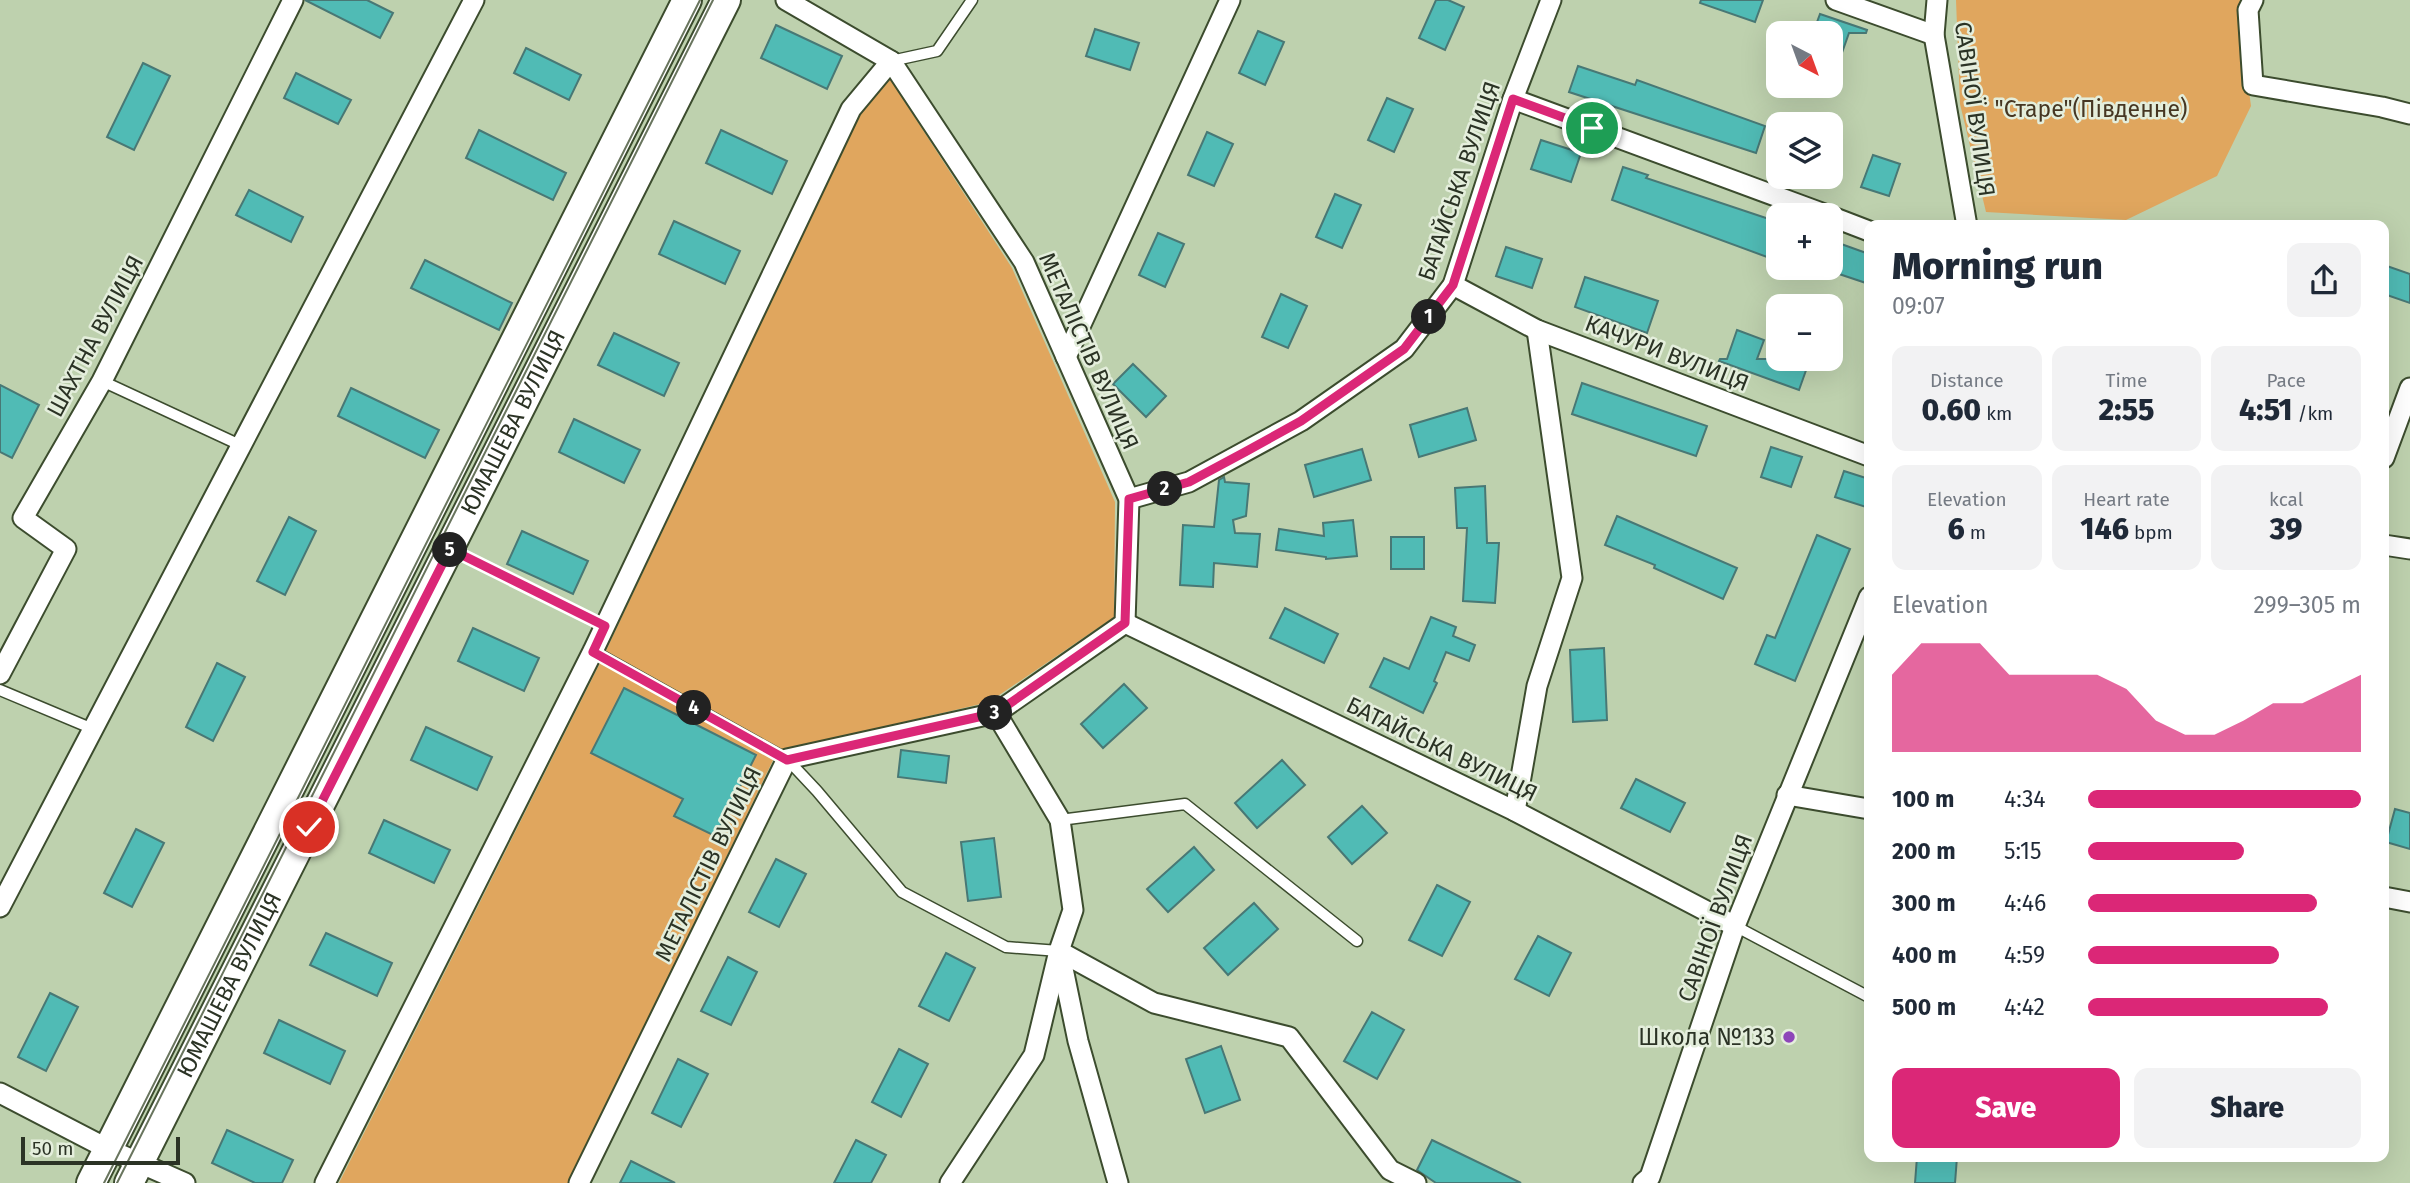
<!DOCTYPE html>
<meta charset="utf-8">
<style>
:root{--surface:#fff;--page:#f2f2f3;--text:#1f2937;--muted:#747a83;--accent:#db2777}
body{margin:0;font-family:"Fira Sans",sans-serif;background:var(--page);color:var(--text);height:100vh;display:flex;flex-direction:column;font-size:26px;white-space:nowrap}
*{box-sizing:border-box;margin:0}
p{font-size:23px;color:var(--muted)}
.icon{flex:none;width:38px;height:38px;fill:none;stroke:currentColor;stroke-width:2;stroke-linecap:round;stroke-linejoin:round}
.map{position:relative;flex:1;overflow:hidden}
.drawer{position:absolute;left:1864px;top:220px;width:525px;height:942px;display:flex;flex-direction:column;background:var(--surface);border-radius:14px;box-shadow:0 7px 28px #0002}
.drawer>*{flex:none}
.needle{width:46px;rotate:139deg}
.controls{position:absolute;left:1766px;top:21px;display:grid;gap:14px}
.controls a{display:grid;place-items:center;width:77px;height:77px;border-radius:14px;background:var(--surface);box-shadow:0 7px 28px #0002;font-size:35px}
.scale{position:absolute;left:21px;bottom:18px;width:159px;box-sizing:border-box;padding-left:7px;border:4px solid #2b3325;border-top:0;font-size:19px;line-height:24px;white-space:nowrap;color:#2b3325;-webkit-text-stroke:5px #e4eedc;paint-order:stroke}
.pin{position:absolute;display:grid;place-items:center;width:60px;height:60px;color:#fff;margin:-30px;border:4px solid #fff;border-radius:50%;box-shadow:0 2px 7px #0007}
.km{position:absolute;width:35px;height:35px;margin:-18px;border-radius:50%;background:#222;color:#fff;font-size:19px;line-height:35px;text-align:center}
.round{display:grid;place-items:center;flex:none;width:74px;height:74px;border-radius:14px;background:var(--page)}
.head{display:flex;align-items:center;justify-content:space-between;height:119px;padding:0 28px}
h1{font-size:38px;font-weight:800;line-height:52px}
.figures{display:grid;grid-template-columns:repeat(3,1fr);gap:10px;height:119px;padding:7px 28px}
.figures div{display:grid;align-content:center;border-radius:14px;background:var(--page);text-align:center}
.figures b{font-size:30px;font-weight:800}
.figures small{font-size:19px;font-weight:400}
.figures p{font-size:19px}
.chart{height:196px;padding:14px 28px}
.chart p{display:flex;justify-content:space-between}
.chart svg{width:100%;height:126px;margin-top:7px;fill:var(--accent);opacity:.7}
.button{display:flex;gap:14px;margin-top:auto;padding:14px 28px}
.button a{flex:1;height:80px;border-radius:14px;background:var(--accent);color:#fff;font-size:28px;font-weight:800;line-height:80px;text-align:center}
.button a+a{background:var(--page);color:var(--text)}
ul{padding:0 28px;list-style:none;font-size:23px}
li{display:grid;grid-template-columns:112px 84px 1fr;align-items:center;height:52px}
li i{height:18px;border-radius:9px;background:var(--accent)}
.map>svg:first-child{display:block}
.green{fill:#e0a65e}
.building{fill:#50bbb5;stroke:#487875;stroke-width:2}
.lines{fill:none;stroke-linecap:round;stroke-linejoin:round}
.lane-casing{stroke:#3c4c2e;stroke-width:13}
.street-casing{stroke:#3c4c2e;stroke-width:23}
.secondary-casing{stroke:#3c4c2e;stroke-width:32}
.path{stroke:#86957a;stroke-width:3.5;stroke-dasharray:5 3.5;stroke-linecap:butt}
.lane{stroke:#fff;stroke-width:10}
.street{stroke:#fff;stroke-width:19}
.secondary{stroke:#fff;stroke-width:28}
.tram{stroke:#69755e;stroke-width:2}
.route-casing{stroke:#fff;stroke-width:14}
.route{stroke:#db2777;stroke-width:9}
.poi-dot{fill:#8e46b9;stroke:#e4eedc;stroke-width:2.5}
.labels{text-anchor:middle;dominant-baseline:central;stroke-width:5;stroke-linejoin:round;paint-order:stroke}
.street-label{font-size:23px;fill:#2b3325;stroke:#e4eedc}
.park-label{font-size:23px;fill:#463622;stroke:#e4eedc}
.poi-label{font-size:23px;fill:#2b3325;stroke:#e4eedc;text-anchor:end}
</style>
<div class="map">
<svg width="2410" height="1183" viewBox="0 0 2410 1183">
<rect width="100%" height="100%" fill="#bed1ae"/>
<g class="green">
<path d="M1956 0H2243L2238 9 2251 106 2217 176 2126 220 1986 212 1960 104Z"/>
<path d="M890 79 1012 268 1115 502 1114 617 989 702 777 752 569 1183H339L603 657 858 117Z"/>
</g>
<g class="building">
<path d="M305 0H367L393 13 380 38Z"/>
<path d="M1436 0H1448L1464 7 1445 50 1419 38Z"/>
<path d="M1701 0H1763L1755 22 1700 3Z"/>
<path d="M1820 14 1867 30 1866 33H1849L1833 78H1830V33H1813Z"/>
<path d="M776 25 842 56 827 89 761 58Z"/>
<path d="M1095 29 1139 43 1130 70 1086 56Z"/>
<path d="M1258 31 1284 42 1265 85 1239 73Z"/>
<path d="M526 48 581 75 569 100 514 73Z"/>
<path d="M143 63 170 76 134 150 107 137Z"/>
<path d="M1578 66 1635 85 1637 80 1765 126 1756 153 1569 92Z"/>
<path d="M296 73 351 100 338 124 284 98Z"/>
<path d="M1387 98 1413 109 1394 152 1368 140Z"/>
<path d="M479 130 566 173 553 200 466 158Z"/>
<path d="M721 130 787 161 772 194 706 163Z"/>
<path d="M1207 132 1233 144 1214 186 1188 175Z"/>
<path d="M1541 140 1581 153 1571 182 1531 169Z"/>
<path d="M1873 155 1900 164 1889 196 1861 187Z"/>
<path d="M1623 167 1648 175 1646 178 1778 222V261L1612 200Z"/>
<path d="M249 190 303 217 291 242 236 215Z"/>
<path d="M1335 194 1361 205 1342 248 1316 237Z"/>
<path d="M674 221 740 251 725 284 659 254Z"/>
<path d="M1158 233 1184 244 1165 287 1139 275Z"/>
<path d="M1830 240 1869 254V284L1830 271Z"/>
<path d="M1506 247 1542 259 1532 288 1496 276Z"/>
<path d="M425 260 512 303 499 330 411 288Z"/>
<path d="M2384 265 2410 274V303L2384 294Z"/>
<path d="M1585 277 1658 301 1647 333 1575 307Z"/>
<path d="M1281 294 1307 306 1288 348 1262 337Z"/>
<path d="M1737 330 1764 340 1757 359H1810L1799 390 1719 361 1720 359H1727Z"/>
<path d="M614 333 679 363 664 396 598 365Z"/>
<path d="M1133 364 1166 396 1146 417 1113 384Z"/>
<path d="M1582 383 1707 426 1696 456 1572 414Z"/>
<path d="M0 385 39 405 12 458 0 452Z"/>
<path d="M351 388 439 430 425 458 338 416Z"/>
<path d="M1467 408 1476 440 1419 457 1410 425Z"/>
<path d="M574 419 640 450 624 483 559 452Z"/>
<path d="M1771 447 1802 457 1791 487 1761 477Z"/>
<path d="M1362 449 1371 480 1314 497 1305 465Z"/>
<path d="M1844 471 1869 479V508L1835 497Z"/>
<path d="M1224 477 1225 482 1249 484 1246 516 1233 520 1235 533 1260 534 1257 567 1214 563 1213 587 1180 585 1183 525 1214 527 1219 480Z"/>
<path d="M1485 486 1487 543H1499L1495 603 1463 601 1467 528H1457L1455 488Z"/>
<path d="M1617 516 1737 568 1723 599 1654 568 1655 565 1605 545Z"/>
<path d="M289 517 316 531 285 595 257 581Z"/>
<path d="M1353 520 1357 556 1326 559V557L1276 550 1279 529 1324 536 1323 523Z"/>
<path d="M522 531 588 561 573 594 507 564Z"/>
<path d="M1817 535 1850 549 1795 681 1755 664 1767 635 1775 638Z"/>
<rect x="1391" y="537" width="33" height="32"/>
<path d="M1285 608 1338 634 1324 663 1270 638Z"/>
<path d="M1431 617 1456 627 1453 636 1475 645 1469 661 1446 652 1434 681 1437 683 1423 713 1370 687 1384 658 1409 669Z"/>
<path d="M473 628 539 658 524 691 458 661Z"/>
<path d="M1604 648 1607 720 1573 722 1570 650Z"/>
<path d="M217 663 245 677 213 741 186 727Z"/>
<path d="M1124 684 1147 708 1103 748 1081 724Z"/>
<path d="M624 688 756 755 715 836 674 816 683 799 591 753Z"/>
<path d="M426 727 492 757 477 790 411 760Z"/>
<path d="M901 750 949 756 946 783 898 777Z"/>
<path d="M1282 760 1305 785 1257 828 1235 803Z"/>
<path d="M1636 779 1685 803 1670 832 1621 808Z"/>
<path d="M1362 806 1387 833 1352 864 1328 837Z"/>
<path d="M2395 809 2410 813V849L2386 842Z"/>
<path d="M384 820 450 850 434 883 369 853Z"/>
<path d="M136 829 164 843 132 907 104 893Z"/>
<path d="M994 838 1001 897 968 901 961 842Z"/>
<path d="M1194 847 1214 870 1168 912 1147 889Z"/>
<path d="M776 859 806 874 779 927 749 912Z"/>
<path d="M1437 885 1470 902 1442 956 1409 940Z"/>
<path d="M1254 903 1278 929 1228 975 1204 948Z"/>
<path d="M326 933 392 963 377 996 310 965Z"/>
<path d="M1538 936 1571 953 1549 996 1515 979Z"/>
<path d="M946 953 975 968 949 1021 919 1006Z"/>
<path d="M728 957 757 972 731 1025 701 1011Z"/>
<path d="M50 993 78 1007 46 1071 18 1057Z"/>
<path d="M1372 1012 1404 1030 1377 1079 1344 1061Z"/>
<path d="M279 1020 345 1051 330 1084 264 1053Z"/>
<path d="M1221 1046 1240 1100 1205 1113 1186 1059Z"/>
<path d="M899 1049 928 1064 901 1117 872 1102Z"/>
<path d="M678 1059 708 1074 681 1127 652 1113Z"/>
<path d="M227 1130 293 1160 282 1183H255L212 1163Z"/>
<path d="M856 1140 886 1155 871 1183H834Z"/>
<path d="M1432 1140 1521 1183H1436L1417 1170Z"/>
<path d="M1917 1157H1957L1955 1183H1915Z"/>
<path d="M631 1161 675 1183H620Z"/>
</g>
<g class="lines">
<g class="lane-casing">
<g id="lane">
<path d="M891 61 937 51 972 0"/>
<path d="M102 381 240 445"/>
<path d="M593 651 787 759 817 791 902 892 1006 947 1059 951"/>
<path d="M0 690 93 729"/>
<path d="M1060 820 1185 804 1357 941"/>
<path d="M1735 926 1869 997"/>
</g>
</g>
<g class="street-casing">
<g id="street">
<path d="M1836 0 1934 35"/>
<path d="M1937 0 1934 35 1967 226"/>
<path d="M2253 0 2248 10 2253 85 2382 107 2410 114"/>
<path d="M1513 99 1827 215"/>
<path d="M1830 216 1869 231"/>
<path d="M1453 285 1537 330 1869 456"/>
<path d="M1066 357 1230 0"/>
<path d="M2384 458 2410 388"/>
<path d="M1129 499 1189 482 1301 421 1404 349 1453 285 1513 99 1551 0"/>
<path d="M2384 545 2410 549"/>
<path d="M1125 623 1515 811 1735 926"/>
<path d="M0 674 66 549 23 518 102 381 293 0"/>
<path d="M1787 795 1869 809"/>
<path d="M1515 811 1537 686 1572 578 1537 330"/>
<path d="M2384 897 2410 902"/>
<path d="M0 907 474 0"/>
<path d="M1059 951 1154 1003 1289 1037 1390 1170 1416 1183"/>
<path d="M1061 959 1078 1041 1118 1183"/>
<path d="M0 1093 108 1149 185 1183"/>
<path d="M325 1183 593 651 851 109 891 61"/>
<path d="M579 1183 787 759 996 713 1125 623 1129 499 1024 262 891 61 786 0"/>
<path d="M950 1183 1034 1055 1059 951 1073 910 1060 820 996 713"/>
<path d="M1643 1183 1650 1177 1735 926 1869 597"/>
</g>
</g>
<g class="secondary-casing">
<g id="secondary">
<path d="M91 1183 687 0"/>
<path id="s1" d="M129 1183 726 0"/>
</g>
</g>
<path class="path" d="M469 558 587 617"/>
<use href="#lane" class="lane"/>
<use href="#street" class="street"/>
<use href="#secondary" class="secondary"/>
<g class="tram">
<path d="M104 1183 700 0"/>
<path d="M117 1183 713 0"/>
</g>
</g>
<g class="lines">
<g class="route-casing">
<path id="route" d="M309 827 450 549 605 626 593 652 787 760 996 713 1125 623 1129 499 1189 482 1245 452 1301 421 1404 349 1453 285 1513 99 1592 128"/>
</g>
<use href="#route" class="route"/>
</g>
<circle class="poi-dot" cx="1789" cy="1037" r="7"/>
<g class="labels">
<g class="street-label">
<text transform="translate(1975 109) rotate(82)">САВІНОЇ ВУЛИЦЯ</text>
<text transform="translate(1459 181) rotate(-71)">БАТАЙСЬКА ВУЛИЦЯ</text>
<text transform="translate(95 336) rotate(-62)">ШАХТНА ВУЛИЦЯ</text>
<text transform="translate(1089 351) rotate(66)">МЕТАЛІСТІВ ВУЛИЦЯ</text>
<text transform="translate(1667 353) rotate(21)">КАЧУРИ ВУЛИЦЯ</text>
<text stroke="none"><textPath href="#s1" startOffset="852">ЮМАШЕВА ВУЛИЦЯ</textPath></text>
<text transform="translate(1442 749) rotate(26)">БАТАЙСЬКА ВУЛИЦЯ</text>
<text transform="translate(708 864) rotate(-64)">МЕТАЛІСТІВ ВУЛИЦЯ</text>
<text transform="translate(1715 918) rotate(-70)">САВІНОЇ ВУЛИЦЯ</text>
<text stroke="none"><textPath href="#s1" startOffset="222">ЮМАШЕВА ВУЛИЦЯ</textPath></text>
</g>
<g class="park-label">
<text x="2091" y="109">"Старе"(Південне)</text>
</g>
<g class="poi-label">
<text x="1775" y="1037">Школа №133</text>
</g>
</g>
</svg>
<div class="controls">
<a><svg class="needle" viewBox="-14 -14 28 28"><path d="M0-13l5 13h-10z" fill="#e53935"/><path d="M0 13l5-13h-10z" fill="#747a83"/></svg></a>
<a><svg class="icon" aria-label="layers" viewBox="0 0 24 24"><path d="M12 4l9 5-9 5-9-5zM3 14l9 5 9-5"/></svg></a>
<a>+</a>
<a>−</a>
</div>
<div class="scale">50 m</div>
<div class="pin" style="left:1592px;top:128px;background:#1e9e55"><svg class="icon" aria-label="arrive" viewBox="0 0 24 24"><path d="M6 21V4h12l-3 4 3 4H6"/></svg></div>
<div class="pin" style="left:309px;top:827px;background:#d93025"><svg class="icon" aria-label="check" viewBox="0 0 24 24"><path d="M5 12l5 5 9-10"/></svg></div>
<b class="km" style="left:1429px;top:317px">1</b>
<b class="km" style="left:1165px;top:489px">2</b>
<b class="km" style="left:995px;top:713px">3</b>
<b class="km" style="left:694px;top:708px">4</b>
<b class="km" style="left:450px;top:550px">5</b>
<section class="drawer">
<div class="head"><div><h1>Morning run</h1><p>09:07</p></div><a class="round"><svg class="icon" aria-label="share" viewBox="0 0 24 24"><path d="M12 15V3M7 8l5-5 5 5M5 13v7h14v-7"/></svg></a></div>
<div class="figures">
<div><p>Distance</p><b>0.60<small> km</small></b></div>
<div><p>Time</p><b>2:55</b></div>
<div><p>Pace</p><b>4:51<small> /km</small></b></div>
</div>
<div class="figures">
<div><p>Elevation</p><b>6<small> m</small></b></div>
<div><p>Heart rate</p><b>146<small> bpm</small></b></div>
<div><p>kcal</p><b>39</b></div>
</div>
<div class="chart"><p><span>Elevation</span>299–305 m</p>
<svg viewBox="0 0 160 44" preserveAspectRatio="none"><path d="M0 44V17L10 6L20 6L30 6L40 17L50 17L60 17L70 17L80 22L90 33L100 38L110 38L120 33L130 27L140 27L150 22L160 17V44z"/></svg>
</div>
<ul>
<li><b>100 m</b>4:34<i style="width:100%"></i></li>
<li><b>200 m</b>5:15<i style="width:57%"></i></li>
<li><b>300 m</b>4:46<i style="width:84%"></i></li>
<li><b>400 m</b>4:59<i style="width:70%"></i></li>
<li><b>500 m</b>4:42<i style="width:88%"></i></li>
</ul>
<div class="button"><a>Save</a><a>Share</a></div>
</section>
</div>
